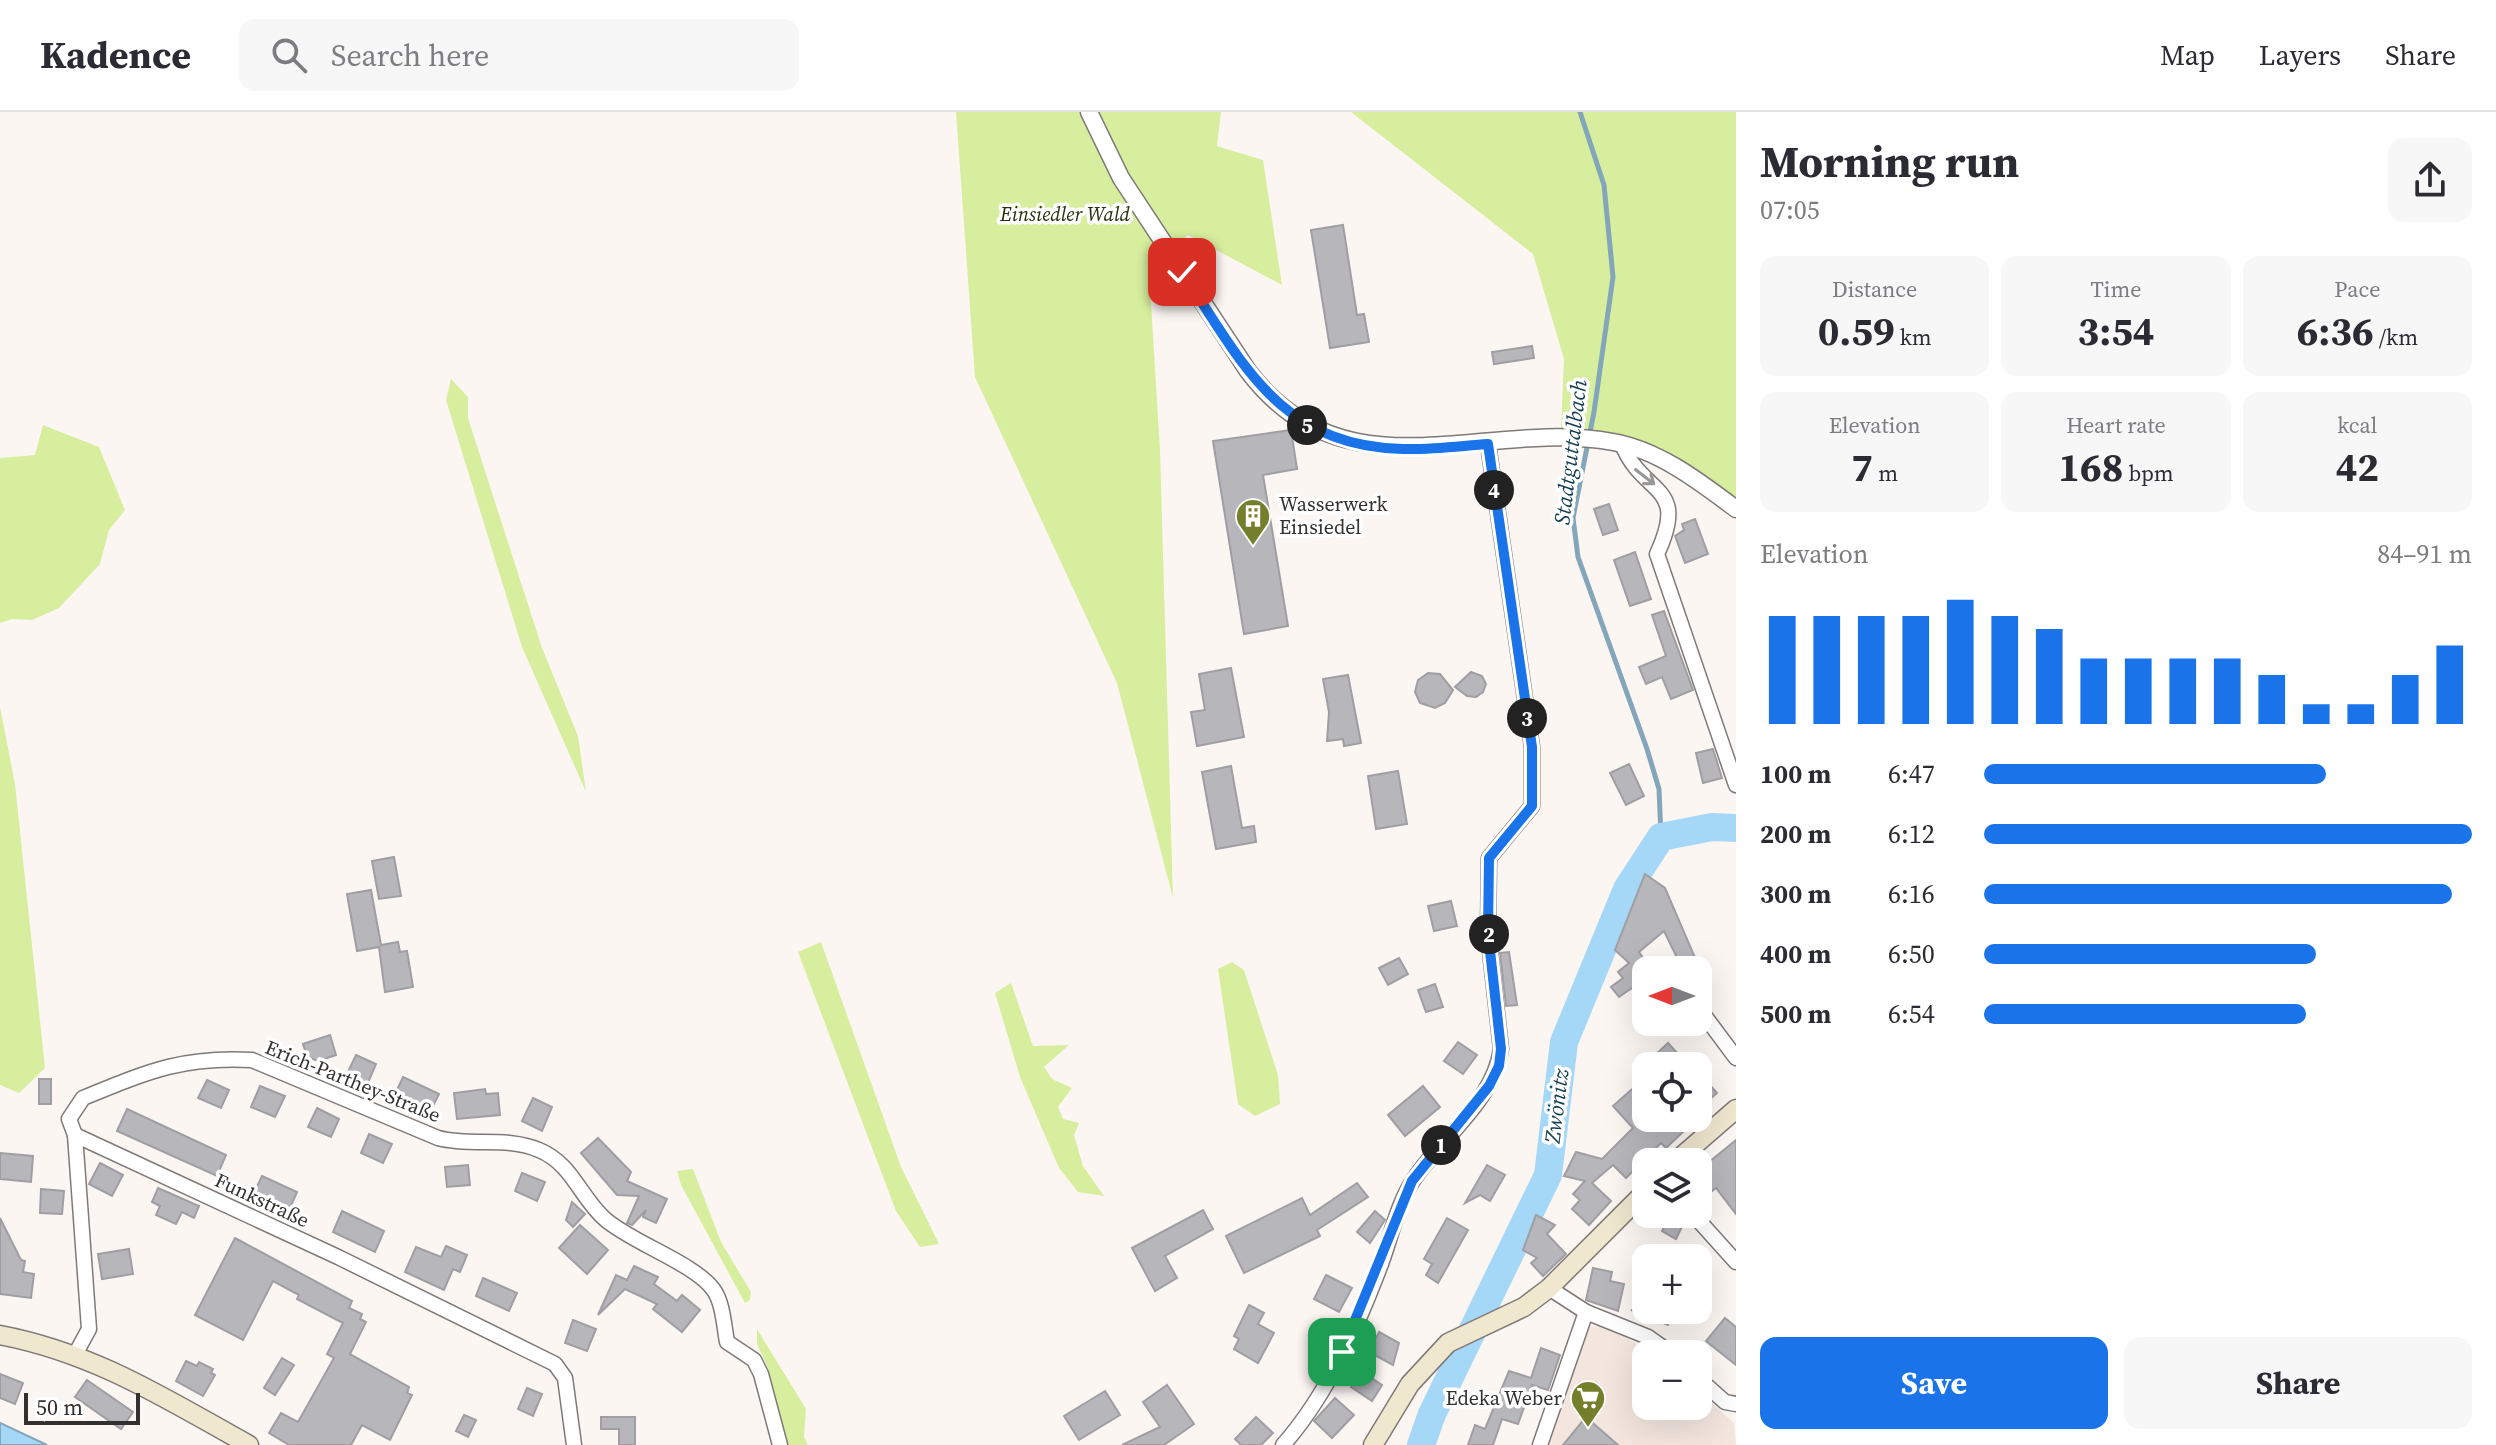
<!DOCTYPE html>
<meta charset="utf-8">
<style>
:root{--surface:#fff;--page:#f7f7f7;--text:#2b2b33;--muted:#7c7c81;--line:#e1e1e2;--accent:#1a73e8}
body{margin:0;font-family:"Source Serif 4",serif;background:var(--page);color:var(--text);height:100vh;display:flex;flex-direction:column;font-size:30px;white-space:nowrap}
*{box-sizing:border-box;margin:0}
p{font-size:26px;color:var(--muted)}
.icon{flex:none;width:44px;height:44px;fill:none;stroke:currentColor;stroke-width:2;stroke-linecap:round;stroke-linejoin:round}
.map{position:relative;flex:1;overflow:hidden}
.sheet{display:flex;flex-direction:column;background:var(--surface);width:760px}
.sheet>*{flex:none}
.needle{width:52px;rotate:270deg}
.fabs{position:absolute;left:1632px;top:844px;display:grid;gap:16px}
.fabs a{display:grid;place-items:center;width:80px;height:80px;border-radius:16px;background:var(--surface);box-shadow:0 8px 32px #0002;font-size:40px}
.scale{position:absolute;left:24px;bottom:20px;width:116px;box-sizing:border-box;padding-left:8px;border:4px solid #333130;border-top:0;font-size:22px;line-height:28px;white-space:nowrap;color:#333130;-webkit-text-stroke:6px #fff;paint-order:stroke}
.pin{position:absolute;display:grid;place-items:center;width:68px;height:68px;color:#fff;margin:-34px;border-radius:16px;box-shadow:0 4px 12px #0006}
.km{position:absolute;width:40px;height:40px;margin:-20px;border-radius:50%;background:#222;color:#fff;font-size:22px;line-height:40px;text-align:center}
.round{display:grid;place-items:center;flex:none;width:84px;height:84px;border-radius:16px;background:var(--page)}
.headline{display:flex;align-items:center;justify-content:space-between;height:136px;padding:0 24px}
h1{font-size:44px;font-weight:700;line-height:60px}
.stats{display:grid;grid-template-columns:repeat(3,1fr);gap:12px;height:136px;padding:8px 24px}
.stats div{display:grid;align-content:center;border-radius:16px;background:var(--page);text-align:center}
.stats b{font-size:40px;font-weight:700}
.stats small{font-size:22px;font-weight:400}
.stats p{font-size:22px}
.chart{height:224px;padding:16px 24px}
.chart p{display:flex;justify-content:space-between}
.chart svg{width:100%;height:144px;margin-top:8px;stroke:var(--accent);stroke-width:6}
.primary-button{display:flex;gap:16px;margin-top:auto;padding:16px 24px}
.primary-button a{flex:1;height:92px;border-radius:16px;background:var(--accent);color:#fff;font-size:32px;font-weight:700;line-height:92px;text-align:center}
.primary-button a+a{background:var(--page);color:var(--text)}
ul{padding:0 24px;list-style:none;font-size:26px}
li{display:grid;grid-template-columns:128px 96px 1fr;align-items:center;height:60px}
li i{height:20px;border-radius:10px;background:var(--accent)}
header{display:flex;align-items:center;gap:48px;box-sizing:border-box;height:112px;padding:0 40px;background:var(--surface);border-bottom:2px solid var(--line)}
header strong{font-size:38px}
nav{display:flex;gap:44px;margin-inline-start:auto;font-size:28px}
.search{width:560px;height:72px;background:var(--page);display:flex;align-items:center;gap:20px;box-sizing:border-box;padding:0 28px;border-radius:16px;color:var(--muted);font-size:30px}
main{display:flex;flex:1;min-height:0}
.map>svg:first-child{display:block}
.built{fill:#f3e6df}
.green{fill:#d7ee9e}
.water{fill:#a5d8f6;stroke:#83a6bb;stroke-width:2}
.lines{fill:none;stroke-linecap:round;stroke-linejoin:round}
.stream{stroke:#83a6bb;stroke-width:5}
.river{stroke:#a5d8f6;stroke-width:28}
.building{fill:#b6b6bb;stroke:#9e9ea3;stroke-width:2}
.minor-casing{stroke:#7f7a78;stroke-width:17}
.tertiary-casing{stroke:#7f7a78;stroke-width:19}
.secondary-casing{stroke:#7f7a78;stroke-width:21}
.minor{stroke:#fff;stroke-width:14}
.tertiary{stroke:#fff;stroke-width:16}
.secondary{stroke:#f0e7cf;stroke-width:18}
.oneway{stroke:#999898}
.route-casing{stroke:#fff;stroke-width:16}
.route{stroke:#1a73e8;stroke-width:10}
.labels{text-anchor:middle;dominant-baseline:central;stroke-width:7;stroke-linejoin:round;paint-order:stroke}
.park-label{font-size:20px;font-style:italic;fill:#28300c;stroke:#fff}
.poi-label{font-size:20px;fill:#333130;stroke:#fff;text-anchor:start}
.street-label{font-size:20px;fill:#333130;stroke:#fff}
.water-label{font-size:22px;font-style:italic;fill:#163e53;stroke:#fff}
</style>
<header>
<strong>Kadence</strong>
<div class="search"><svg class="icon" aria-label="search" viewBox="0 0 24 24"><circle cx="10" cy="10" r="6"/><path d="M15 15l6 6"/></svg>Search here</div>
<nav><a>Map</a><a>Layers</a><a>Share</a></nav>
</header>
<main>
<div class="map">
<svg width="1736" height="1333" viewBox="0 0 1736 1333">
<rect width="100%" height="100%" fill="#fcf6f3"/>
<path class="built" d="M1602 1214 1656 1242H1646V1294H1698V1279L1734 1311 1736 1333H1547L1587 1215Z"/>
<g class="green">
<path d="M956 0H1221L1217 34 1263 48 1282 173 1188 123 1149 158 1160 338 1173 786 1117 571 975 265Z"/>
<path d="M1351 0H1736V393L1628 327 1561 316 1564 247 1533 142Z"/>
<path d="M451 267 468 285V306L542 536 578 624 586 680 522 535 446 288Z"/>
<path d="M43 313 99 335 125 398 109 418 100 452 59 496 32 508 12 507 0 511V346L35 343Z"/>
<path d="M0 595 15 672 45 956 19 981 0 973Z"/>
<path d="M821 830 901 1055 939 1132 920 1135 896 1099 798 840Z"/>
<path d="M1232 850 1244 858 1278 963 1280 992 1255 1004 1238 992 1218 857Z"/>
<path d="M1011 871 1033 934 1069 933 1044 955 1052 967 1072 976 1058 995 1063 1007 1079 1011 1074 1023 1083 1054 1104 1084 1078 1080 1059 1056 1020 965 995 881Z"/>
<path d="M693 1057 721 1130 751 1180 750 1188 745 1191 681 1073 677 1059Z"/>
<path d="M757 1217 806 1297 804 1325 808 1333H788L768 1256 757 1232Z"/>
</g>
<path class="water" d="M0 1311 47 1333H0Z"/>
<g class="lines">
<path class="stream" d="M1580 0 1604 73 1613 165 1594 300 1573 406 1578 445 1647 637 1659 677 1661 725"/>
<path class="river" d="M1421 1333 1432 1302 1548 1063 1564 930 1627 777 1661 725 1712 715 1736 716"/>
</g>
<g class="building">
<path d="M1343 113 1357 203 1364 202 1369 230 1330 236 1311 118Z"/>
<path d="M1532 234 1534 246 1494 252 1492 240Z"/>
<path d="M1291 318 1297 357 1263 363 1288 514 1244 522 1213 329Z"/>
<path d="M1609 392 1618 418 1603 423 1594 397Z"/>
<path d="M1695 407 1708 442 1685 451 1675 424 1684 418 1682 412Z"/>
<path d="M1635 440 1651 487 1630 494 1614 448Z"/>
<path d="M1664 499 1693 578 1671 587 1662 565 1646 572 1639 555 1666 544 1652 503Z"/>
<path d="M1231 556 1244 625 1197 634 1191 600 1205 598 1199 562Z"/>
<path d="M1471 560 1482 564 1486 572 1483 580 1476 585 1467 584 1455 575Z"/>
<path d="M1428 561 1440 562 1453 578 1445 591 1435 596 1420 591 1415 580 1418 568Z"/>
<path d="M1348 563 1361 631 1344 634 1343 627 1327 629 1329 600 1323 567Z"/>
<path d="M1713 637 1722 666 1703 671 1696 641Z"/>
<path d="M1629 652 1644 684 1626 693 1610 661Z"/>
<path d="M1231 654 1242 716 1254 714 1256 730 1216 737 1202 660Z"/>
<path d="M1398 659 1407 712 1376 717 1368 664Z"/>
<path d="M394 745 401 784 379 787 372 749Z"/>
<path d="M1645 762 1665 776 1699 855 1683 858 1664 819 1639 840 1652 858H1646V873L1635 882 1632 876 1619 885 1611 875 1623 866 1618 860 1629 851 1615 838Z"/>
<path d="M371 778 381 833 398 830 400 840 407 839 413 875 385 880 379 835 357 839 347 782Z"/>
<path d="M1451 789 1457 814 1434 819 1428 794Z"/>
<path d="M1509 840 1517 893 1506 894 1500 841Z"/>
<path d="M1399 846 1408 862 1388 873 1379 856Z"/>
<path d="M1435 872 1443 895 1426 900 1418 878Z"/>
<path d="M330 923 336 943 318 949 307 945 303 932Z"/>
<path d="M1458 930 1477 943 1463 962 1444 949Z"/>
<path d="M1668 931 1689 954H1663L1654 944Z"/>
<path d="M356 943 376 952 367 973 346 964Z"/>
<path d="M1698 960 1717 981 1698 998Z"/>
<path d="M403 965 439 982 430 1000 394 984Z"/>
<rect x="39" y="967" width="12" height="25"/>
<path d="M207 968 229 978 221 996 198 986Z"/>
<path d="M1640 970 1646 976V1006H1675L1686 1017 1666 1036 1661 1031 1626 1066 1613 1053 1592 1071 1611 1089 1589 1113 1572 1097 1580 1088 1573 1082 1585 1069 1564 1064 1576 1040 1602 1047 1633 1016 1613 994Z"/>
<path d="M260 974 285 984 275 1005 251 995Z"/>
<path d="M1423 974 1440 995 1405 1024 1388 1003Z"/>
<path d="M485 977 486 982 498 981 500 1003 457 1007 454 981Z"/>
<path d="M533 986 552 995 542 1019 522 1009Z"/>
<path d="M317 996 339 1007 331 1025 308 1015Z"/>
<path d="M127 997 226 1043 217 1064 117 1019Z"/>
<path d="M369 1022 392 1032 383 1051 361 1041Z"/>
<path d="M598 1026 631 1060 627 1069 667 1087 656 1111 643 1105 646 1098 632 1113 627 1111 639 1084 617 1083 581 1041Z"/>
<path d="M1736 1028V1102L1716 1076 1711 1080 1698 1066V1059Z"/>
<path d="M0 1041 33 1044 31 1070 0 1067Z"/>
<path d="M100 1051 123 1063 112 1084 89 1072Z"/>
<path d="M468 1053 470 1073 447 1075 445 1055Z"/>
<path d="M1487 1053 1505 1063 1490 1089 1480 1083 1465 1091Z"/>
<path d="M522 1061 545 1070 537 1089 515 1079Z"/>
<path d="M262 1064 297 1080 287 1103 251 1087Z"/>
<path d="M1357 1071 1368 1085 1317 1118 1320 1124 1244 1161 1226 1124 1302 1086 1310 1103Z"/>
<path d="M158 1076 199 1094 194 1106 182 1100 176 1112 156 1103 160 1094 152 1090Z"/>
<path d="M41 1077 64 1079 62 1102 40 1101Z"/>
<path d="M572 1090 585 1102 573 1115 566 1108Z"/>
<path d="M1203 1098 1213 1117 1165 1144 1177 1166 1155 1179 1132 1136Z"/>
<path d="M342 1099 384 1119 375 1140 333 1120Z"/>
<path d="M1375 1099 1385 1108 1370 1131 1357 1120Z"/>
<path d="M1670 1102H1688L1676 1127 1662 1119Z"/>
<path d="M1536 1103 1555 1113 1547 1122 1566 1142 1543 1164 1531 1151 1537 1146 1523 1138Z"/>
<path d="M0 1106 21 1148 25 1149 23 1160 34 1162 31 1186 0 1182Z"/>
<path d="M1447 1106 1468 1118 1438 1171 1426 1163 1432 1152 1424 1147Z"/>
<path d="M580 1113 608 1138 587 1162 559 1136Z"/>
<path d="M235 1126 352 1189 349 1196 362 1202 360 1207 366 1210 350 1242 409 1275 407 1281 412 1283 390 1328 362 1313 351 1333H289L269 1321 281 1301 298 1310 334 1246 327 1242 343 1211 297 1187 299 1183 273 1169 243 1228 195 1203Z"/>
<path d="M446 1134 467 1143 460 1160 453 1157 444 1178 405 1160 416 1135 441 1145Z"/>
<path d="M129 1137 133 1162 102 1167 98 1142Z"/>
<path d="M634 1154 658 1165 654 1172 677 1189 682 1183 700 1198 682 1220 653 1197 657 1192 625 1177 598 1203 616 1163 627 1168Z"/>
<path d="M1593 1156 1612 1160 1610 1169 1624 1172 1618 1199 1586 1188Z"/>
<path d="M1326 1163 1352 1176 1339 1200 1314 1187Z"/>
<path d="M483 1166 517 1181 509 1199 476 1184Z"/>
<path d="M1249 1193 1264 1201 1258 1212 1274 1221 1258 1251 1234 1237 1239 1227 1234 1224Z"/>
<path d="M1631 1198H1672L1668 1213Z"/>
<path d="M1725 1206 1736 1215V1253L1706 1229Z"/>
<path d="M573 1208 596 1217 587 1239 565 1231Z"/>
<path d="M1379 1220 1399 1231 1393 1253 1369 1240Z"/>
<path d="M1541 1236 1560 1243 1548 1278 1532 1273 1518 1312 1502 1307 1493 1333H1468L1475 1313 1485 1317 1509 1259 1531 1266Z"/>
<path d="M282 1246 294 1253 275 1283 264 1276Z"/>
<path d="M186 1249 197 1254 199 1250 213 1257 211 1261 215 1263 203 1284 176 1269Z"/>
<path d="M1361 1259 1382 1273 1372 1289 1351 1275Z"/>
<path d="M0 1262 23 1271 15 1292 0 1286Z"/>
<path d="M87 1268 133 1300 121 1317 75 1285Z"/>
<path d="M1167 1273 1194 1312 1164 1333H1122L1160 1315 1143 1290Z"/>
<path d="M527 1276 542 1282 533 1304 518 1297Z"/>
<path d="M1105 1279 1120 1303 1079 1328 1064 1304Z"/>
<path d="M1335 1286 1354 1303 1332 1326 1314 1309Z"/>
<path d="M464 1303 476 1308 468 1325 456 1319Z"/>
<path d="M601 1305H635V1333H619V1317H601Z"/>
<path d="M1256 1305 1273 1321 1261 1333H1241L1235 1327Z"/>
<path d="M1586 1305 1618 1333H1563Z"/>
</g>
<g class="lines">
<g class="minor-casing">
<g id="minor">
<path d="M1622 332C1643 385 1690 371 1657 442L1736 673"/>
<path d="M1698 895 1736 946"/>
<path d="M75 1023 338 1145 555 1252 565 1266 574 1333"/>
<path d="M1698 1102 1700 1110 1736 1150"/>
<path d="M1586 1200 1648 1225 1672 1242"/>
<path d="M76 1241 89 1217 75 1023 69 1007 83 986C147 960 182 944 252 948L438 1026C472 1035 505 1024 539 1038 573 1052 580 1086 606 1108 635 1132 693 1151 713 1177 723 1190 724 1214 727 1230L754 1248 761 1262 780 1333"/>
<path d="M1698 1266 1725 1290 1736 1292"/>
<path d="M1283 1333C1328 1282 1357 1215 1381 1152 1391 1125 1398 1090 1414 1067 1442 1025 1494 989 1501 937L1488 821 1489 746 1532 694V635L1488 332"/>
<path d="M1540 1333 1586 1200 1549 1176"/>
</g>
</g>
<g class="tertiary-casing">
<path id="tertiary" d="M1089 0 1121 66 1248 259C1346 389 1483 306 1613 330 1659 338 1700 370 1736 397"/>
</g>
<g class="secondary-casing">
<g id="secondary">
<path d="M1675 1050 1736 997"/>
<path d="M0 1223C95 1241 166 1287 249 1333"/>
<path d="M1373 1333 1410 1272 1448 1231 1524 1195 1549 1176 1646 1079"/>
</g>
</g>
<use href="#minor" class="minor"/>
<use href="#tertiary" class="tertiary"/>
<use href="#secondary" class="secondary"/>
</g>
<defs><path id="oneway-shaft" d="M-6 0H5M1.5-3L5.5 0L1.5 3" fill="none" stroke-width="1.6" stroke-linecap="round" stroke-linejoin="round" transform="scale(2)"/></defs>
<use class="oneway" href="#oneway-shaft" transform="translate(1645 365) rotate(38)"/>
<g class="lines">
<g class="route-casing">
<path id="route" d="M1182 160C1242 250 1279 334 1403 337 1431 338 1460 334 1488 332L1532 635V694L1489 746 1488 821 1501 937 1499 954 1489 974 1412 1069 1342 1240"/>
</g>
<use href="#route" class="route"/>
</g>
<defs>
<g id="building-pin" transform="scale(1.8)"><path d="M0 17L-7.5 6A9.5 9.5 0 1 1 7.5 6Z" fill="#747f2b" stroke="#fff"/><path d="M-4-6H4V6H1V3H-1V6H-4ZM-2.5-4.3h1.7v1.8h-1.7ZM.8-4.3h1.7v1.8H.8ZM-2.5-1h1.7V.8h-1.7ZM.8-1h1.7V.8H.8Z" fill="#fff"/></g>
<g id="supermarket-pin" transform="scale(1.8)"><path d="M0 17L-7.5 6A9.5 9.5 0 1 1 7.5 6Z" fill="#747f2b" stroke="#fff"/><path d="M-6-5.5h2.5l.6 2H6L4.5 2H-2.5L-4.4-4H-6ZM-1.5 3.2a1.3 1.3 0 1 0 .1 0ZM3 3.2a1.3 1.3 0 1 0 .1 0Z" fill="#fff"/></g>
</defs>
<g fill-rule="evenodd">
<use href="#building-pin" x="1253" y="404"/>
<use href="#supermarket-pin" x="1588" y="1286"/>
</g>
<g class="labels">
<g class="park-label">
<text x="1065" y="102">Einsiedler Wald</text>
</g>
<g class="poi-label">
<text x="1279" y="392">Wasserwerk<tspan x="1279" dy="23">Einsiedel</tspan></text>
<text x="1562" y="1286" text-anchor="end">Edeka Weber</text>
</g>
<g class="street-label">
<text transform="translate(353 969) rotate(22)">Erich-Parthey-Straße</text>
<text transform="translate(262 1088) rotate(25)">Funkstraße</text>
</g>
<g class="water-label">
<text transform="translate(1570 340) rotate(-83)">Stadtguttalbach</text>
<text transform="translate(1556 994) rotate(-83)">Zwönitz</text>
</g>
</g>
</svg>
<div class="fabs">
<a><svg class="needle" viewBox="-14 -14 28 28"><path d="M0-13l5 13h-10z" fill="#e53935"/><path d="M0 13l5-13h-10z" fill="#7c7c81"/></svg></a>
<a><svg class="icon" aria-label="locate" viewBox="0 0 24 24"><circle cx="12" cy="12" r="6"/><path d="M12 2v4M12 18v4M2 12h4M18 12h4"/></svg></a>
<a><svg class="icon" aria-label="layers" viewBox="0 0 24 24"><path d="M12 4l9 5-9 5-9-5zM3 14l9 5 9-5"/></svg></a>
<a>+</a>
<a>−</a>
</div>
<div class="scale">50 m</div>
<div class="pin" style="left:1342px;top:1240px;background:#1e9e55"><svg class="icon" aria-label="arrive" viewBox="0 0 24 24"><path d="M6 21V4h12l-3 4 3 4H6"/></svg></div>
<div class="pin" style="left:1182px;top:160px;background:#d93025"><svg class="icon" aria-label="check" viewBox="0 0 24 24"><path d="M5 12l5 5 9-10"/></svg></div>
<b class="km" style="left:1441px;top:1033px">1</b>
<b class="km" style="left:1489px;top:822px">2</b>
<b class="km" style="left:1527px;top:606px">3</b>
<b class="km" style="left:1494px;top:378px">4</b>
<b class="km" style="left:1307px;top:313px">5</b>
</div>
<section class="sheet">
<div class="headline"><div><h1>Morning run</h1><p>07:05</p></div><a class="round"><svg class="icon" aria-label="share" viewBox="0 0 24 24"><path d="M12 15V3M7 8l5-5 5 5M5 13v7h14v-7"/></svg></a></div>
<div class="stats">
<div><p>Distance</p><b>0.59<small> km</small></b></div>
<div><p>Time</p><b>3:54</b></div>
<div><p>Pace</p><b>6:36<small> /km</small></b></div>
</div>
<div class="stats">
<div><p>Elevation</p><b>7<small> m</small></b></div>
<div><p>Heart rate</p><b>168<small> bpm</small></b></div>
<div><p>kcal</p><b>42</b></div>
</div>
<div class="chart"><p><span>Elevation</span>84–91 m</p>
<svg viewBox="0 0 160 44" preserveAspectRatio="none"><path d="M5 44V11M15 44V11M25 44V11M35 44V11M45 44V6M55 44V11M65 44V15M75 44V24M85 44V24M95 44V24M105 44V24M115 44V29M125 44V38M135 44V38M145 44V29M155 44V20"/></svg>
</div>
<ul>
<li><b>100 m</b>6:47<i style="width:70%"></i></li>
<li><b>200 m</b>6:12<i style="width:100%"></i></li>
<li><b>300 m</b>6:16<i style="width:96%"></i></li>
<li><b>400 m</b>6:50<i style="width:68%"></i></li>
<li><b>500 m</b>6:54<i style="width:66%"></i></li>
</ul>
<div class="primary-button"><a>Save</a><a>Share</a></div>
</section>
</main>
